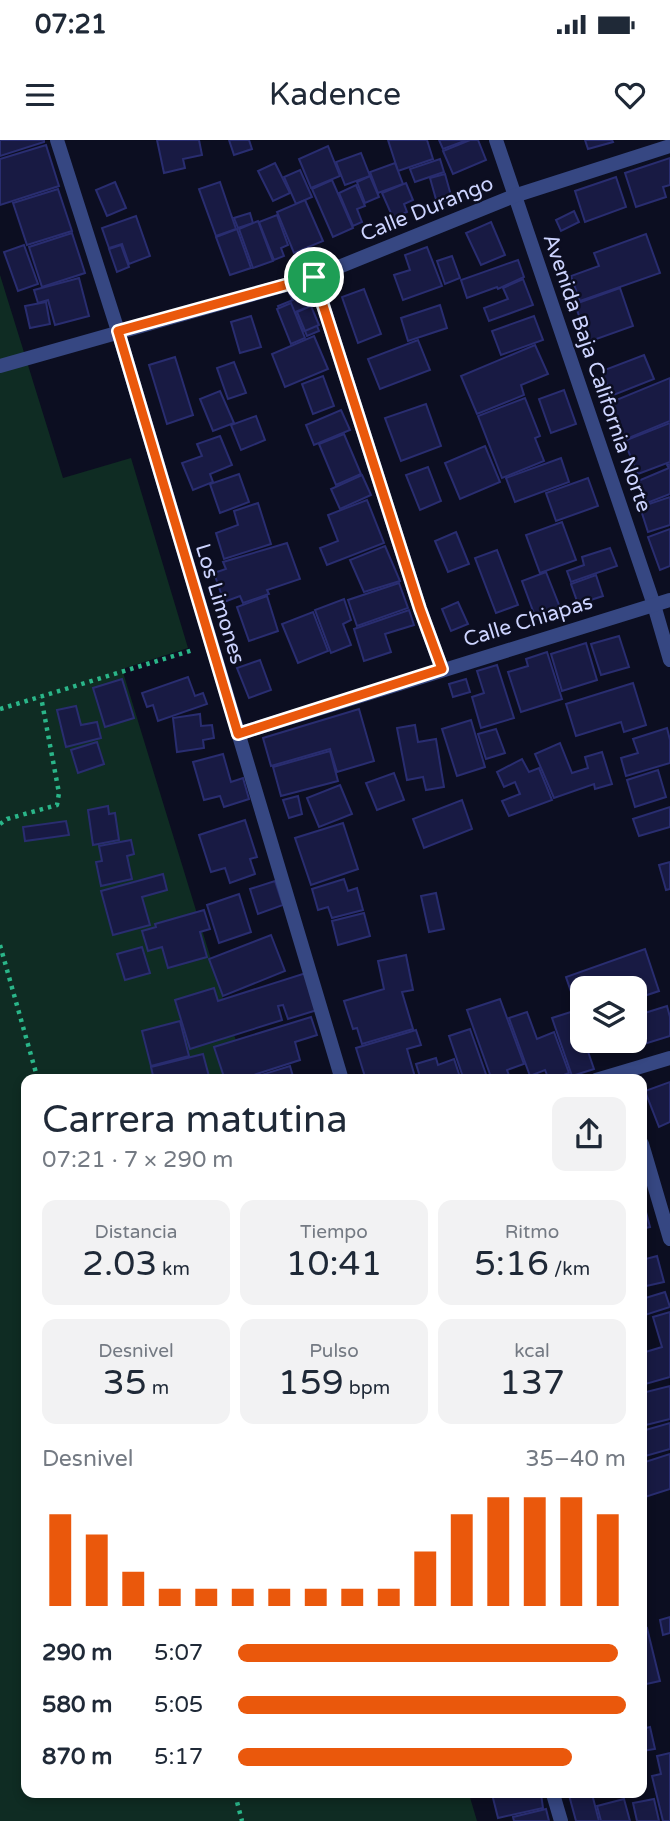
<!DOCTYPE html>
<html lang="es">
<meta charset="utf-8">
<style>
:root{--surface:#fff;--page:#f2f2f3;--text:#1f2937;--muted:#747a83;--accent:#ea580c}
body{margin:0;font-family:"Varela Round",sans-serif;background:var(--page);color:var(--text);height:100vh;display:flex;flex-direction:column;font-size:26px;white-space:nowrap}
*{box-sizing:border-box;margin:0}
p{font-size:23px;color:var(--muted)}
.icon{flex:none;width:38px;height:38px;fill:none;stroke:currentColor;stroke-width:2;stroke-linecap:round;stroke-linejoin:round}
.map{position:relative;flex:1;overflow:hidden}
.side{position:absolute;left:21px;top:934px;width:626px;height:724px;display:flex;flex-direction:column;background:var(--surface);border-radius:14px;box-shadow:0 4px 10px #0003}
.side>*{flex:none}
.buttons{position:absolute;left:570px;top:836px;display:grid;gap:14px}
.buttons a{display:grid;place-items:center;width:77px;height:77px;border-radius:14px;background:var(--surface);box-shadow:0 4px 10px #0003;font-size:35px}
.pin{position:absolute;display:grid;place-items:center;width:60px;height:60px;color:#fff;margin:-30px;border:4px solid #fff;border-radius:50%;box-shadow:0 2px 7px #0007}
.round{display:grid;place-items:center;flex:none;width:74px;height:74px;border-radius:14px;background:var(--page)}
.overview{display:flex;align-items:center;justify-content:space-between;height:119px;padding:0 21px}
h1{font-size:38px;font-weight:600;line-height:52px}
.figures{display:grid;grid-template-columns:repeat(3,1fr);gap:10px;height:119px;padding:7px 21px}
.figures div{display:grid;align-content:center;border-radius:14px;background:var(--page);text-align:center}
.figures b{font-size:35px;font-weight:600}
.figures small{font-size:19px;font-weight:400}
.figures p{font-size:19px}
.chart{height:196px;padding:14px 21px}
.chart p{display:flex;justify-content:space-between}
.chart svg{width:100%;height:126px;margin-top:7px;stroke:var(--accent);stroke-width:6}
ul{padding:0 21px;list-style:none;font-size:23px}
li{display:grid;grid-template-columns:112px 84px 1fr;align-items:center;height:52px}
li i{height:18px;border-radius:9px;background:var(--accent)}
.status{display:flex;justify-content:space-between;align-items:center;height:49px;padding:0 35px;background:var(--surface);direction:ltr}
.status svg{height:19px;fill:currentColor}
header{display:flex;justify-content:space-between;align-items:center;height:91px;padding:0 21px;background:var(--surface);font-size:32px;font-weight:600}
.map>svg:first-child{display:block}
.green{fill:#0f2c23}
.building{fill:#181a43;stroke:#292d70;stroke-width:2}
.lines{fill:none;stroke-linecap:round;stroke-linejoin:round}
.path{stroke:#2ab689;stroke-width:4.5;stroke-dasharray:3.5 5;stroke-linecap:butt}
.minor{stroke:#364782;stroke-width:14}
.route-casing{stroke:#fff;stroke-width:14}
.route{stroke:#ea580c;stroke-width:9}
.labels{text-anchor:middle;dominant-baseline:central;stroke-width:5;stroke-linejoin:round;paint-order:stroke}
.street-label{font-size:21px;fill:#cdd4ff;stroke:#0c0e21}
</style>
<div class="status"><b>07:21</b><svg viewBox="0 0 49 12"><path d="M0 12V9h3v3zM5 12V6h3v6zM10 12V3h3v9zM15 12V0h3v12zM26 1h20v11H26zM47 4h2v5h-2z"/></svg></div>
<header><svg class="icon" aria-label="menu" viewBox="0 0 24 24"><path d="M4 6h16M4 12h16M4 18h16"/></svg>Kadence<svg class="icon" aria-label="heart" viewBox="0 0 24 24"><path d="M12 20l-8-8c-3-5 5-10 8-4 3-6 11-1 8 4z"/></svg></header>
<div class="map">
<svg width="670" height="1681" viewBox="0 0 670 1681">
<rect width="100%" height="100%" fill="#0c0e21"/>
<path class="green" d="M0 135 63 338 131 318 188 508 122 529 248 940H26V1654H469L477 1681H0Z"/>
<g class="building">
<path d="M0 0H44V2L0 16Z"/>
<path d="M157 0H199L202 15 183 19 185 28 164 33Z"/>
<path d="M229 0H249L252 9 234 15Z"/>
<path d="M388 0H427L433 19 398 31Z"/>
<path d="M439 0H467L443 9Z"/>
<path d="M470 0H478L486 20 453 34 443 11Z"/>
<path d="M585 0H612L613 2 588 9Z"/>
<path d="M46 5 59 46 0 65V19Z"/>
<path d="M328 6 340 36 311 48 299 19Z"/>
<path d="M361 13 370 36 345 45 336 22Z"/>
<path d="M670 18V45L663 47 666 57 636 67 625 33Z"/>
<path d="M440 19 444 32 415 42 410 29Z"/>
<path d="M275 23 290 53 273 61 258 31Z"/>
<path d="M395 23 403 44 378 53 370 32Z"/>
<path d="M300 30 312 57 296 64 284 37Z"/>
<path d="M445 34 452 59 437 63 430 38Z"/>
<path d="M370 36 379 57 365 63 357 42Z"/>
<path d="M616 37 626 67 585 82 575 51Z"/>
<path d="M332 40 353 88 333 97 312 49Z"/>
<path d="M115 42 126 68 107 76 96 50Z"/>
<path d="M220 42 236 89 216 96 199 49Z"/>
<path d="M406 43 413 60 404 64 407 72 393 78 382 53Z"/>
<path d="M356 45 365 66 357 69 362 82 353 86 339 53Z"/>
<path d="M58 49 72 91 27 105 13 63Z"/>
<path d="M305 60 323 101 294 113 277 72Z"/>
<path d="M574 71 579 82 561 91 556 80Z"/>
<path d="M250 73 253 83 238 88 234 78Z"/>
<path d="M277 75 288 105 281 108 284 116 274 120 259 82Z"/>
<path d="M136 76 150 116 129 124 122 104 109 108 102 88Z"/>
<path d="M258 81 273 121 253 128 239 89Z"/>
<path d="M491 82 505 115 481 125 466 93Z"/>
<path d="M237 89 251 128 230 135 216 97Z"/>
<path d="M72 93 85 133 42 147 29 107Z"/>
<path d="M646 94 660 133 580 161 571 136 599 126 594 113Z"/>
<path d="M24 105 38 144 18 151 4 112Z"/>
<path d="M121 105 129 127 117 132 109 109Z"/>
<path d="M427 107 442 146 403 160 394 135 410 130 405 115Z"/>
<path d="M452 116 460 138 445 144 437 121Z"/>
<path d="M518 120 524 137 498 149 497 147 467 158 461 140Z"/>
<path d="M79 138 89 176 55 185 48 160 38 163 34 150Z"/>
<path d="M523 139 533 165 489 181 484 168 508 159 503 148Z"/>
<path d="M301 146 319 191 307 196 289 151Z"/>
<path d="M303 147 309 162 307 163 308 167 295 172 303 191 291 197 278 166 293 160 289 153Z"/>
<path d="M620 148 633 186 588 202 575 164Z"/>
<path d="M364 149 381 194 358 203 342 157Z"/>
<path d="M46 162 50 184 30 188 25 166Z"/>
<path d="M291 163 305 198 291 204 277 169Z"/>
<path d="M440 165 447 188 408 201 401 178Z"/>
<path d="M311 166 319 185 305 191 297 172Z"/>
<path d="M251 176 261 207 240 213 231 182Z"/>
<path d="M534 176 543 200 501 215 492 191Z"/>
<path d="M314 196 328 229 285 247 272 214Z"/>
<path d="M418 200 430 230 380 249 368 219Z"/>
<path d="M535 205 548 234 521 245 524 255 477 274 461 236Z"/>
<path d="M644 215 654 239 611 256 602 231Z"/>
<path d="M175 217 193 275 167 284 149 225Z"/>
<path d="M234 222 246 253 228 259 217 228Z"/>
<path d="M323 236 334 266 313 274 302 244Z"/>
<path d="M670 238V281L624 300 609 263Z"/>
<path d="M564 250 576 284 551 293 539 259Z"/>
<path d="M220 251 234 283 213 291 200 259Z"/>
<path d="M525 258 540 296 535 298 544 321 502 338 478 276Z"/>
<path d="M426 264 441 306 401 321 385 278Z"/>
<path d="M341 270 350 290 314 305 306 285Z"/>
<path d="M256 276 265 300 241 310 231 285Z"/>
<path d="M670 283V322L638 334 624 301Z"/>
<path d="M344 294 361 334 336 345 319 304Z"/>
<path d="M220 296 232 325 210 334 213 342 193 350 182 323 202 316 197 304Z"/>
<path d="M485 306 500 342 460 359 445 323Z"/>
<path d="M561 318 569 342 515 362 506 338Z"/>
<path d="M670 324V354L647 363 638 341 669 328 667 325Z"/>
<path d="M428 327 441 361 420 370 406 335Z"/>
<path d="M239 334 249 362 220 373 210 344Z"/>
<path d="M362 335 371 355 340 369 331 349Z"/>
<path d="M588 338 598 366 556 381 546 353Z"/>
<path d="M670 357V385L648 392 640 367Z"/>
<path d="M367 360 384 403 327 425 320 408 338 401 328 375Z"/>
<path d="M258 363 271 404 224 419 216 393 238 385 234 371Z"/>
<path d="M562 382 576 420 540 433 526 395Z"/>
<path d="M670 389V426L660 430 648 397Z"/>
<path d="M456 392 469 424 448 432 435 401Z"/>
<path d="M287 403 300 439 267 450 269 454 243 463 240 456 224 462 214 433 226 429 223 422Z"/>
<path d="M385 406 400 441 364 452 350 420Z"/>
<path d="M610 408 617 426 571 442 567 431 584 425 582 417Z"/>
<path d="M497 410 518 465 496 473 475 418Z"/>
<path d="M546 432 561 470 536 479 522 441Z"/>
<path d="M596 435 603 456 578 464 571 444Z"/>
<path d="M399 443 408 468 357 486 348 460Z"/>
<path d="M267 456 278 491 249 501 237 467Z"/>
<path d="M344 459 351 480 343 484 351 505 331 513 315 470Z"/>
<path d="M458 462 468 484 451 491 442 469Z"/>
<path d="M409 470 414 485 385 494 391 512 364 521 354 489Z"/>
<path d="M313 472 328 511 298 523 282 484Z"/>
<path d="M619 496 629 527 601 535 591 504Z"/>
<path d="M586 503 597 540 562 551 551 514Z"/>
<path d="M547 512 562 559 521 572 508 532 528 526 526 519Z"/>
<path d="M260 520 271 550 249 558 237 528Z"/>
<path d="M497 525 514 578 481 588 472 557 484 553 477 531Z"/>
<path d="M188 537 195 556 203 553 207 564 158 581 153 565 147 567 142 553Z"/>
<path d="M122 539 134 578 105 587 93 548Z"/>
<path d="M466 539 470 552 453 557 449 544Z"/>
<path d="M633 543 646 585 624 592 621 582 576 596 566 564Z"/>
<path d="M76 566 81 585 97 582 101 598 66 607 57 570Z"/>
<path d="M359 569 374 621 337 632 330 609 271 626 263 598Z"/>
<path d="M200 574 201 586 212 585 214 598 203 600 204 608 177 612 173 578Z"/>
<path d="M471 580 485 627 457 636 442 589Z"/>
<path d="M415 585 418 602 436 599 444 647 426 650 423 637 407 640 397 588Z"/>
<path d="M667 588 670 600V623L626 636 621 618 638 613 633 599Z"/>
<path d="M496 589 505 613 486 619 478 594Z"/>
<path d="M97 602 104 624 78 633 71 610Z"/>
<path d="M560 603 572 633 588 628 585 617 602 612 612 644 595 649 594 644 554 658 535 614Z"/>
<path d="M330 611 338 641 281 656 273 627Z"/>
<path d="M223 614 231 642 243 638 249 659 224 667 220 656 204 660 193 622Z"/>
<path d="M522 619 529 632 539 628 552 660 509 676 502 661 520 654 515 642 504 647 497 632Z"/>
<path d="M658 630 666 657 635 667 627 640Z"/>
<path d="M394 633 404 660 377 670 366 643Z"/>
<path d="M340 645 352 674 319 687 307 658Z"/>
<path d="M298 656 302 674 289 678 283 660Z"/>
<path d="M462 660 472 689 424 708 413 679Z"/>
<path d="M108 666 109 674 115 673 119 700 93 705 88 670Z"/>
<path d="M670 667V687L639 696 633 679Z"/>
<path d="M245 680 257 717 250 719 255 734 230 743 225 728 211 732 199 695Z"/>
<path d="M66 681 69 695 25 701 23 687Z"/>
<path d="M343 683 358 729 311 745 295 698Z"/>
<path d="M131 700 134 714 127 716 132 739 101 746 96 722 102 721 99 706Z"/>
<path d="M670 722V749L666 750 659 725Z"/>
<path d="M163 734 167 750 142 757 150 785 113 795 101 751Z"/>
<path d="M344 739 348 751 357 748 363 770 332 778 328 767 318 770 312 749Z"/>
<path d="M275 741 283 765 258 774 250 749Z"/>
<path d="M436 753 444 789 429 792 421 756Z"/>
<path d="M239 754 251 792 219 803 207 765Z"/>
<path d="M204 770 210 789 200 792 207 817 168 828 162 807 148 811 142 791 156 787 155 784Z"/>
<path d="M364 773 370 796 338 805 332 781Z"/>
<path d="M271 795 285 831 223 856 209 819Z"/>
<path d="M142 807 150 833 125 840 117 814Z"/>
<path d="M645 809 659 851 635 859V849H583V877L580 878 566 837Z"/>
<path d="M406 815 413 850 402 852 413 889 362 904 357 888 353 889 344 861 384 849 378 821Z"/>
<path d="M306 833 317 870 288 879 283 865 278 866 282 880 190 909 175 860 214 848 218 861Z"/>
<path d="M500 859 524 924 507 930 510 938 492 940 467 870Z"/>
<path d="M667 866 670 877V896L628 909 626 901H635V876Z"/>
<path d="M574 871 594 929 572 936 552 878Z"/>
<path d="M527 872 537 899 554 892 569 933 551 940H549L545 930 530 936 509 878Z"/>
<path d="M311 877 317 895 295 902 300 920 238 940H225L214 907Z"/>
<path d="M180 881 189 916 151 926 142 891Z"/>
<path d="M470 889 488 940H464L449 896Z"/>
<path d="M416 890 421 905 407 909 415 937 405 940H366L356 908Z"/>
<path d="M203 914 210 940H154L151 927Z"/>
<path d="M436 918 438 925 454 919 461 940H421L416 924Z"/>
<path d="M290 926 294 940H245Z"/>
<path d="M670 942V982L659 987 645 951Z"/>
<path d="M642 1057 650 1087 642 1089Z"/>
<path d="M657 1116 664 1142 642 1147V1120Z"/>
<path d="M665 1152 670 1167 642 1176V1159Z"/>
<path d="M670 1172V1237L642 1245V1213L662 1207 653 1177Z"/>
<path d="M670 1246V1279L642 1286V1253Z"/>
<path d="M670 1283V1309L642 1317V1291Z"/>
<path d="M670 1314V1349L642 1358V1323Z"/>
<path d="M670 1477V1493L663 1495 660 1480Z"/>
<path d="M647 1488 660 1541 642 1545V1489Z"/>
<path d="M650 1587 655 1609 642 1611V1589Z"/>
<path d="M670 1613V1681H663L652 1636 661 1634 657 1616Z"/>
<path d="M492 1654H541L543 1668 498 1678Z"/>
<path d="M574 1654H592L599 1681H576L569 1655Z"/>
<path d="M624 1659 630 1681H601L597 1666Z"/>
<path d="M654 1659 659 1681H637L633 1663Z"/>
<path d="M546 1669 549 1681H514L513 1677Z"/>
</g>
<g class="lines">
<g class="path">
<path d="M0 569 193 510"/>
<path d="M0 684 7 679 57 665 59 653 41 557"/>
<path d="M0 805 38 940"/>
<path d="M235 1654 242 1681"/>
</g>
<g class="minor">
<path d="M57 0 118 191 342 940"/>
<path d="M496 0 654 465 670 520"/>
<path d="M314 137 420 469 442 529"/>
<path d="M0 226 314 137 514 56 670 6"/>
<path d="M238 594 670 460"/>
<path d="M596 940 670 918"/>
<path d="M642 1004 670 1099"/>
<path d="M553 1654 561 1681"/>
</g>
</g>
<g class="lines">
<g class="route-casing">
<path id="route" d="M314 137 420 469 442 529 238 594 118 191Z"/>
</g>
<use href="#route" class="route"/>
</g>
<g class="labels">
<g class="street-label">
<text transform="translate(427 69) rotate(-22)">Calle Durango</text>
<text transform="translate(597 233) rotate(71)">Avenida Baja California Norte</text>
<text transform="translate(220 464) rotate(73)">Los Limones</text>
<text transform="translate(528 481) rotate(-17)">Calle Chiapas</text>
</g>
</g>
</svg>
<div class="buttons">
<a><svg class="icon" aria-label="layers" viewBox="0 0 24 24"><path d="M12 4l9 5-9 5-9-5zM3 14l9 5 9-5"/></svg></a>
</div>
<div class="pin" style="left:314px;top:137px;background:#1e9e55"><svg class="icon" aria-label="arrive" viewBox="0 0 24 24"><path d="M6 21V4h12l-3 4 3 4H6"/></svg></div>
<section class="side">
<div class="overview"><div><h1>Carrera matutina</h1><p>07:21 · 7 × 290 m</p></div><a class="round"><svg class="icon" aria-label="share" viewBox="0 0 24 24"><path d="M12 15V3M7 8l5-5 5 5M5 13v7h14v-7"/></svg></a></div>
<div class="figures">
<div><p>Distancia</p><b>2.03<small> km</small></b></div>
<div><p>Tiempo</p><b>10:41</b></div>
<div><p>Ritmo</p><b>5:16<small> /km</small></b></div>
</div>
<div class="figures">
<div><p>Desnivel</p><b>35<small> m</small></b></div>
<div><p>Pulso</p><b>159<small> bpm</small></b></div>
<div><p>kcal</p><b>137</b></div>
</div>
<div class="chart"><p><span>Desnivel</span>35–40 m</p>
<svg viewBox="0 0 160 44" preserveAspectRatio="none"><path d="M5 44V12M15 44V19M25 44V32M35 44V38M45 44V38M55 44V38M65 44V38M75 44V38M85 44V38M95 44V38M105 44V25M115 44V12M125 44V6M135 44V6M145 44V6M155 44V12"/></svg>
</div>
<ul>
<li><b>290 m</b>5:07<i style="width:98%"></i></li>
<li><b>580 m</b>5:05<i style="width:100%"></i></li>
<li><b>870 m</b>5:17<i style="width:86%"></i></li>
</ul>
</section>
</div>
